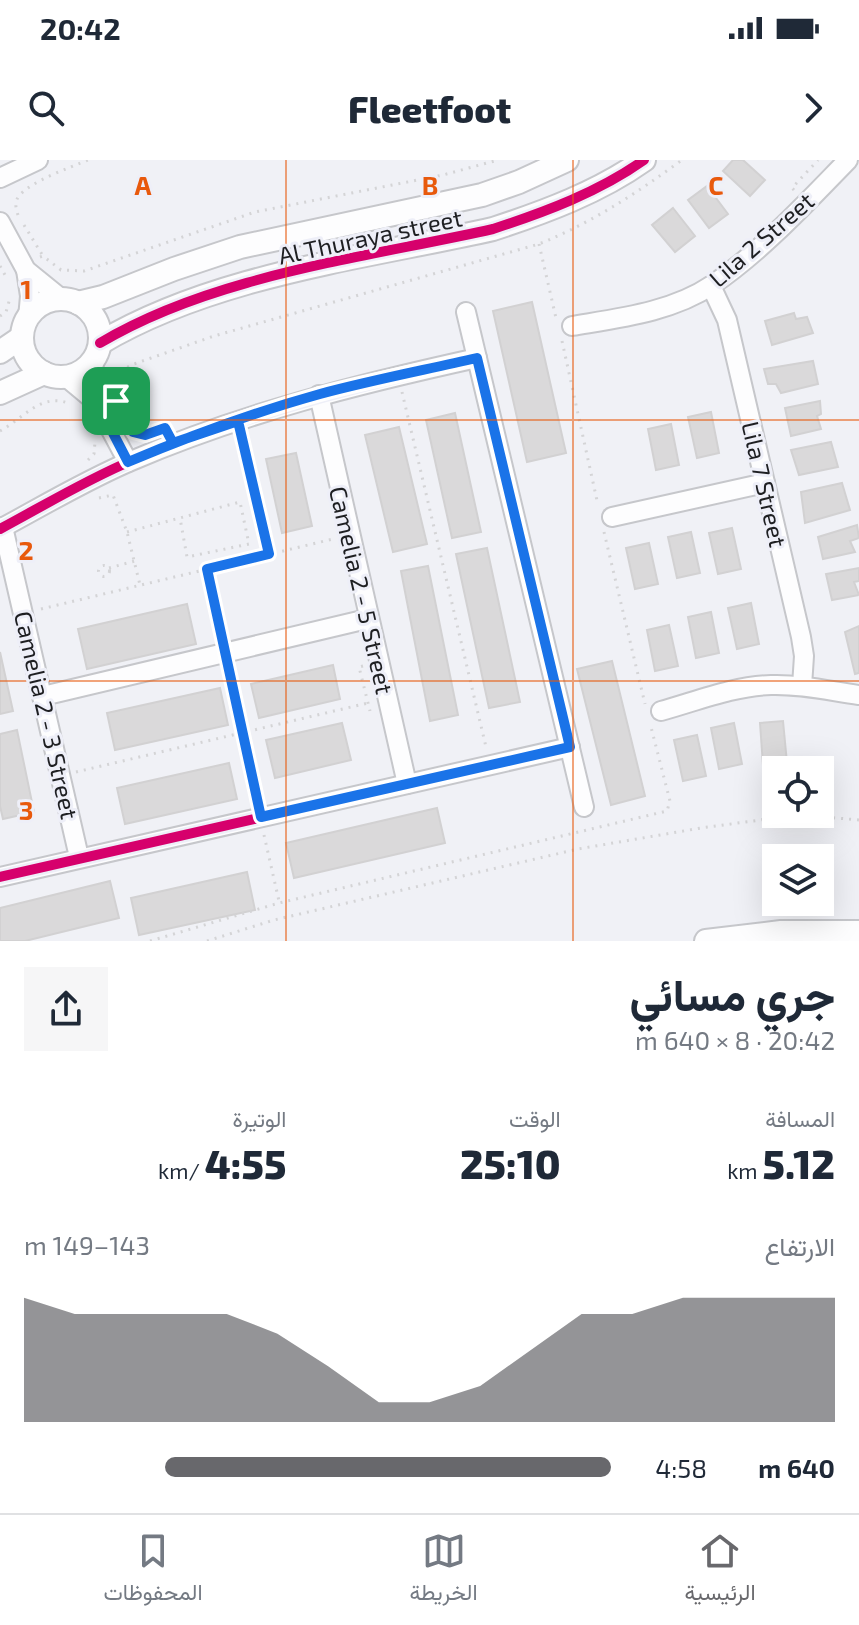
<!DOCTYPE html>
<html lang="ar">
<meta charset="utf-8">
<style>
:root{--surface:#fff;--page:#f6f6f7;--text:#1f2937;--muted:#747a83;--line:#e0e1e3;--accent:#68686c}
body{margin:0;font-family:"Exo 2",Vazirmatn,sans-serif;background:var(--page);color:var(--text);direction:rtl;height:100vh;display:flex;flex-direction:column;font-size:30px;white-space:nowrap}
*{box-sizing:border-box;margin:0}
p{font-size:26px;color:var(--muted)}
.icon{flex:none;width:44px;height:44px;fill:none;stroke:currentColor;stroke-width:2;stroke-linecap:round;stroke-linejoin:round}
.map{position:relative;height:781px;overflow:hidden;direction:ltr}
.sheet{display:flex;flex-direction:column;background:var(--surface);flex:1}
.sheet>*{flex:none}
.fabs{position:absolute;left:762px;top:596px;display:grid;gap:16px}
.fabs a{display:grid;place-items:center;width:72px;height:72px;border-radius:0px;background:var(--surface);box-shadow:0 8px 32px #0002;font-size:40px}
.pin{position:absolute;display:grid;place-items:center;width:68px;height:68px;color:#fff;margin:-34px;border-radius:16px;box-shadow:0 4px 12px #0006}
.round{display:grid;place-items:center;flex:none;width:84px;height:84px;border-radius:0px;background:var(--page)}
.summary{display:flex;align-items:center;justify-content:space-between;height:136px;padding:0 24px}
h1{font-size:44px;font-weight:800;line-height:60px}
.stats{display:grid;grid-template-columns:repeat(3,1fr);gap:12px;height:136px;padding:8px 24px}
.stats div{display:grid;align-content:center}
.stats b{font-size:40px;font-weight:800}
.stats small{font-size:22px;font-weight:400}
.stats p{font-size:22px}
.chart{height:224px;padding:16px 24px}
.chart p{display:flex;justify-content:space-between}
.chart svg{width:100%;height:144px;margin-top:8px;fill:var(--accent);opacity:.7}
ul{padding:0 24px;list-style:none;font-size:26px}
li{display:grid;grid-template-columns:128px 96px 1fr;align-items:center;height:60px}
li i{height:20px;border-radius:10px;background:var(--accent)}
.status{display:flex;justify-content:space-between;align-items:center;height:56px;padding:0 40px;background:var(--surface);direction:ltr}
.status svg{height:22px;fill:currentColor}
header{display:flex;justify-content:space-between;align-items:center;height:104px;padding:0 24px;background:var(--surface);font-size:36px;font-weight:800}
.tabs{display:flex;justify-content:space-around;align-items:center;height:112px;border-top:2px solid var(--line);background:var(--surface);font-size:22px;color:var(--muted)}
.tabs a{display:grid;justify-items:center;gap:4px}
.tabs .current{color:var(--accent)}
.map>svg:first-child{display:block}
.building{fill:#dad9da;stroke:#d2d1d2;stroke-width:2}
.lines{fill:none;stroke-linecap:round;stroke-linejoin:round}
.minor-casing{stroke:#c6c7cb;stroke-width:22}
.tertiary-casing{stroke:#c6c7cb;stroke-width:26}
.path{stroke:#d4d4d6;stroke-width:3;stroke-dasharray:2 6;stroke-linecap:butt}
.minor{stroke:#fdfdfe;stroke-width:18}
.tertiary{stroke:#fdfdfe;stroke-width:22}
.cycleway-casing{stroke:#eeeff8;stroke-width:15}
.cycleway{stroke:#d6006c;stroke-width:10}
.route-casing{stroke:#fff;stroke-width:16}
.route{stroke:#1a73e8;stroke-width:10}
.grid{fill:none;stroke:#e8590c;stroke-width:2;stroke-opacity:0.55}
.labels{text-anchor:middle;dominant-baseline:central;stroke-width:6;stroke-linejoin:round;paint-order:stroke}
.street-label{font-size:24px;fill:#1e1f22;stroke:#eeeff8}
.grid-label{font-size:26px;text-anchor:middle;font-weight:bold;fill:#e8590c;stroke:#eeeff8;stroke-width:6;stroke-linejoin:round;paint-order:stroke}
</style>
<div class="status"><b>20:42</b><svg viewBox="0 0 49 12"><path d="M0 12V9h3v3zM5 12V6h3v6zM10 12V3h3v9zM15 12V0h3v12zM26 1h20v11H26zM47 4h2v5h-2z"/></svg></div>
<header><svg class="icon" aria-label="forward" viewBox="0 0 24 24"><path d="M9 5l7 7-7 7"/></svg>Fleetfoot<svg class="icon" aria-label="search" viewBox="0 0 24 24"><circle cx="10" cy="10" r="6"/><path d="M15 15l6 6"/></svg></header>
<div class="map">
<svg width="859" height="781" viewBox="0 0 859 781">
<rect width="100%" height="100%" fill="#f0f1f6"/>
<g class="building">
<path d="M733 0H743L765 20 750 36 723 11Z"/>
<path d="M707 26 728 54 709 68 688 40Z"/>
<path d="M673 48 695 76 675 92 652 65Z"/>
<path d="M532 142 566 293 527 302 493 151Z"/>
<path d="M794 153 796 159 807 157 813 173 772 185 765 161Z"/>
<path d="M813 201 818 224 781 233 776 224H768L764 209Z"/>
<path d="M820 241 821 254 817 256 821 269 791 276 785 248Z"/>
<path d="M711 252 719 293 697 298 688 257Z"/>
<path d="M455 253 481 372 452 378 426 260Z"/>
<path d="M671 264 679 305 656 310 648 269Z"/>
<path d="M399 267 427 384 393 392 365 275Z"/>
<path d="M831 282 838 307 799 315 791 290Z"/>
<path d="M296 293 312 366 282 373 266 299Z"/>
<path d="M842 323 850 350 805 363 801 332Z"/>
<path d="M857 365 859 378 850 381 855 392 823 399 818 377Z"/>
<path d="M732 368 741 409 718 414 709 373Z"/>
<path d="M691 372 700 413 677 418 668 377Z"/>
<path d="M649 383 658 424 635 429 626 388Z"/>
<path d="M487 388 520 542 489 548 456 394Z"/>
<path d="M428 406 458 555 430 561 401 411Z"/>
<path d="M859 408V421L854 422 859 435 832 440 826 414Z"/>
<path d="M751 443 759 484 737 489 728 448Z"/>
<path d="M187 444 196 484 87 509 78 469Z"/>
<path d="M711 452 719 493 696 498 688 457Z"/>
<path d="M669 465 678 506 655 511 647 470Z"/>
<path d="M859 466V513L855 514 845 472Z"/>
<path d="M0 492 13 551 0 554Z"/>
<path d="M612 501 645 636 611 645 577 509Z"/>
<path d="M333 505 340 539 259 558 251 524Z"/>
<path d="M220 528 228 565 115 590 107 553Z"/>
<path d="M783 561 787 603 763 605 760 563Z"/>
<path d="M342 563 351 600 275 618 266 580Z"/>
<path d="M734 563 742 604 719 609 711 568Z"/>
<path d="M17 570 34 652 3 659 0 646V574Z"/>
<path d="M697 575 706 616 683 621 674 580Z"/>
<path d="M229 603 237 639 125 664 117 628Z"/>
<path d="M437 648 445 683 294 718 286 683Z"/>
<path d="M247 712 255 750 139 775 131 738Z"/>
<path d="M110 721 119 758 25 781H0V748Z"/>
</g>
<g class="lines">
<g class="minor-casing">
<g id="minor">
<path d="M0 18 38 0"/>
<path d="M0 62 26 110 63 140"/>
<path d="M26 110 30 136 28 158"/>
<path d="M711 126 727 160 801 477 804 496 802 526"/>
<path d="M466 152 584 647"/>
<path d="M572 166C619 158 672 152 712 125 762 91 806 43 848 0"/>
<path d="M93 200 96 242"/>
<path d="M66 217 96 242 128 302"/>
<path d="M319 235 407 624"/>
<path d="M612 357 765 323"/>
<path d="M3 367 79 697"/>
<path d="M0 369C43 346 86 320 131 301 243 253 359 224 477 198"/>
<path d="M43 536 367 459"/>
<path d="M661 551C697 541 734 526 771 525 801 524 830 531 859 535"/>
<path d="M0 717 570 587"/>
</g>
</g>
<g class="tertiary-casing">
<g id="tertiary">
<circle cx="61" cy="178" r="39"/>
<path d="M78 143 103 137 174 109 240 87 482 35 519 22 567 0"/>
<path d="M100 183C214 115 364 98 493 69 545 52 599 32 644 0"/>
<path d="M0 192 22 177"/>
<path d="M0 233 44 213"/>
<path d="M706 781 781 772H859"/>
</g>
</g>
<g class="path">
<path d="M794 30 792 28 818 0"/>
<path d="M18 55C16 49 14 42 19 36 31 21 69 8 88 0"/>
<path d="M24 65 43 96"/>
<path d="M539 84 556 158"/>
<path d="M40 97 43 96 61 110 84 111 255 52 443 15 498 0"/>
<path d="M0 106 5 115 8 114"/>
<path d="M0 156 6 152 10 138"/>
<path d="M562 181 598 345"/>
<path d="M114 226 119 213 131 205 214 176 539 84C593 62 635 34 682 0"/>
<path d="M402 232 486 587"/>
<path d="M0 271C23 259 40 233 68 243"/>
<path d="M242 277 269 394"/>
<path d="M88 300 94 294 95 282"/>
<path d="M99 338 113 335 127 372 140 425"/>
<path d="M127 372 240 342 249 384 187 397 180 358"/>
<path d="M604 372 645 544"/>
<circle cx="104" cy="411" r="5.5"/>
<path d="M109 408 135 401"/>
<path d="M207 409 221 476"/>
<path d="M41 449 333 379"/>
<path d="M363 506 359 507 370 551"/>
<path d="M229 510 257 640"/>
<path d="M76 612 368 543"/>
<path d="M264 675 279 741"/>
<path d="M150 781 279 743 667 651 670 641 651 567"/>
<path d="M207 781 274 760 578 689 701 668 775 658 825 657 859 660"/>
</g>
<use href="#minor" class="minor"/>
<use href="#tertiary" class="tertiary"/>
<g class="cycleway-casing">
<g id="cycleway">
<path d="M100 183C214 115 364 98 493 69 545 52 599 32 644 0"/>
<path d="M0 369C43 346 86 320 131 301 243 253 359 224 477 198"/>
<path d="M0 717 570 587"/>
</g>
</g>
<use href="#cycleway" class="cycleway"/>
</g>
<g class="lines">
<g class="route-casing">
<path id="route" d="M116 241 133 272 145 275 165 268 173 283 238 261 269 394 207 409 261 657 570 587 477 198C425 210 372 220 320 234 255 252 190 276 128 302L100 248 116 241"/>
</g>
<use href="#route" class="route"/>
</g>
<path class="grid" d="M286 0V781M573 0V781M0 260H859M0 521H859"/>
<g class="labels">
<g class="street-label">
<text transform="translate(370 76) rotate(-12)">Al Thuraya street</text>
<text transform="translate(761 79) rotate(-41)">Lila 2 Street</text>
<text transform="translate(765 324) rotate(77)">Lila 7 Street</text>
<text transform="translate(362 430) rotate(77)">Camelia 2 - 5 Street</text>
<text transform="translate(47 555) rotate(77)">Camelia 2 - 3 Street</text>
</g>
</g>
<g class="grid-label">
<text x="143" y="35">A</text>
<text x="430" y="35">B</text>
<text x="716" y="35">C</text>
<text x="26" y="139">1</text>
<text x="26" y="400">2</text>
<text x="26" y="660">3</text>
</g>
</svg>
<div class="fabs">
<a><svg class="icon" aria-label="locate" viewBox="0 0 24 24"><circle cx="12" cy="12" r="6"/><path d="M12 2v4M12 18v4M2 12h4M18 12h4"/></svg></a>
<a><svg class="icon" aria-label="layers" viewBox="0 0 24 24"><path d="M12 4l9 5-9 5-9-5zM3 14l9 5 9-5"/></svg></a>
</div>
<div class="pin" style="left:116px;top:241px;background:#1e9e55"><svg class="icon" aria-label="arrive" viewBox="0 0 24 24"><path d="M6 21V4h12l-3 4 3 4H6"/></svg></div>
</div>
<section class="sheet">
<div class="summary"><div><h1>جري مسائي</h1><p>20:42 · 8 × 640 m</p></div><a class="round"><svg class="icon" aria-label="share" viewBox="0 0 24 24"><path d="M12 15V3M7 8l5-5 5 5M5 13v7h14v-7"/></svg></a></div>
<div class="stats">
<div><p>المسافة</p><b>5.12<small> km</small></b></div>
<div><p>الوقت</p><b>25:10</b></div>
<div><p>الوتيرة</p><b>4:55<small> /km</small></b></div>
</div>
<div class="chart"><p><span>الارتفاع</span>143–149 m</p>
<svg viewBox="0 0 160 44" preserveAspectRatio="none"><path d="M0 44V6L10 11L20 11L30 11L40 11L50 17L60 27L70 38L80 38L90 33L100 22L110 11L120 11L130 6L140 6L150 6L160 6V44z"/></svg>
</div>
<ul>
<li><b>640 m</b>4:58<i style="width:76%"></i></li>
</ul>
</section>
<nav class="tabs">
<a class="current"><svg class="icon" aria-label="home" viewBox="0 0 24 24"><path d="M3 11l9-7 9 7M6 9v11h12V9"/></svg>الرئيسية</a>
<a><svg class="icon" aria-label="map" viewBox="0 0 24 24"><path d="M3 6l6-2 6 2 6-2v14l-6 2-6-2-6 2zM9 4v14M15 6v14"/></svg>الخريطة</a>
<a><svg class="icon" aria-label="saved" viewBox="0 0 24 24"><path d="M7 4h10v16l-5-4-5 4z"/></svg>المحفوظات</a>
</nav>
